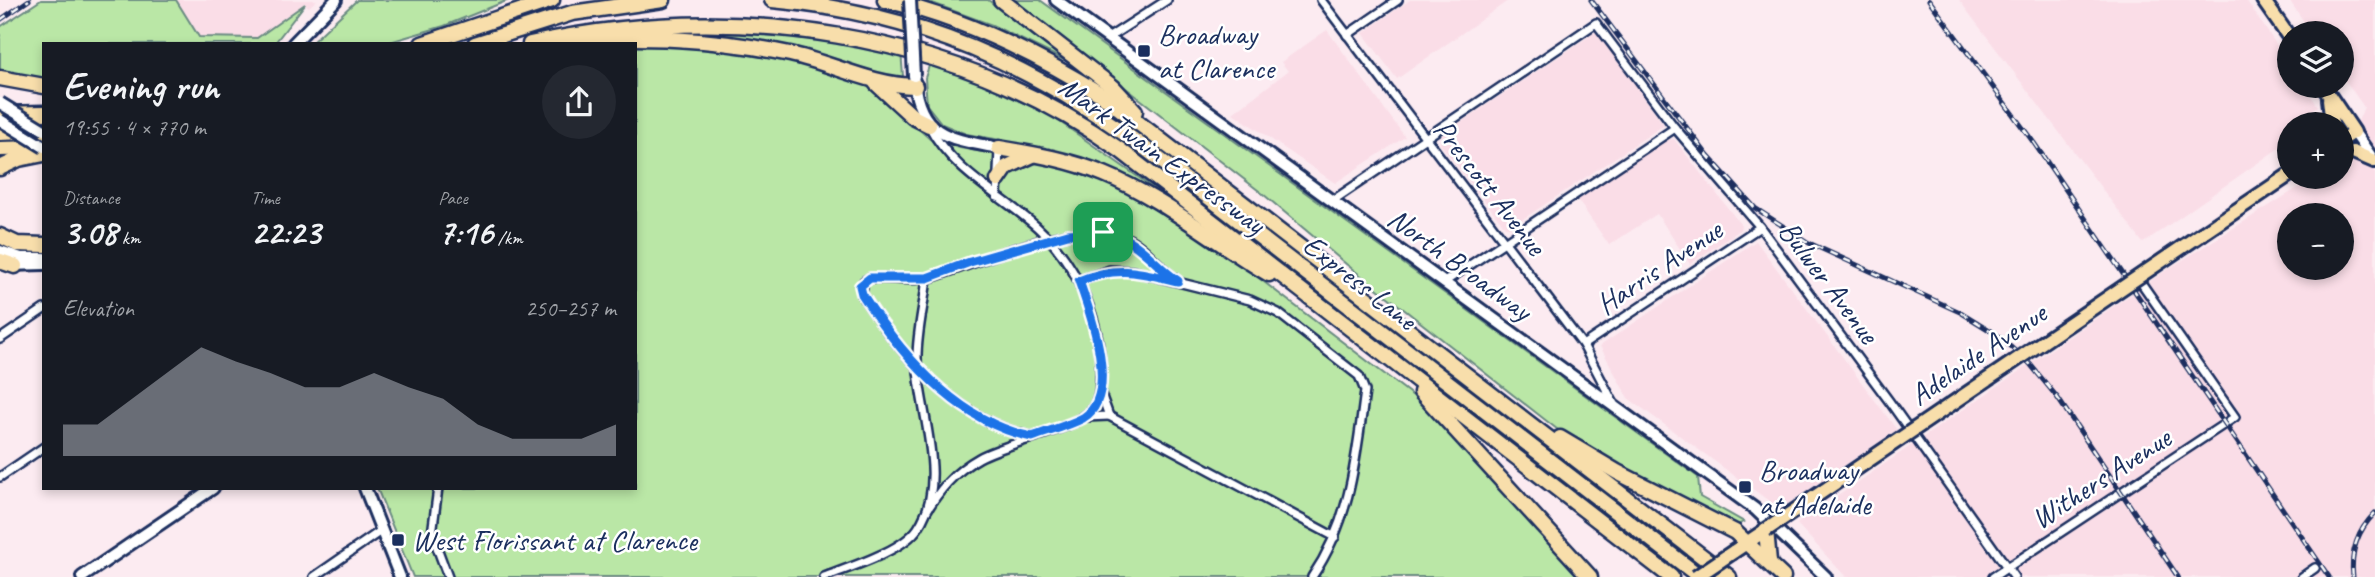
<!DOCTYPE html>
<meta charset="utf-8">
<style>
:root{--surface:#171b24;--page:#242831;--text:#f1f3f6;--muted:#9ea1a6;--accent:#8c9099}
body{margin:0;font-family:Caveat,sans-serif;background:var(--page);color:var(--text);height:100vh;display:flex;flex-direction:column;font-size:26px;white-space:nowrap}
*{box-sizing:border-box;margin:0}
p{font-size:23px;color:var(--muted)}
.icon{flex:none;width:38px;height:38px;fill:none;stroke:currentColor;stroke-width:2;stroke-linecap:round;stroke-linejoin:round}
.map{position:relative;flex:1;overflow:hidden}
.sheet{position:absolute;left:42px;top:42px;width:595px;height:448px;display:flex;flex-direction:column;background:var(--surface);border-radius:0px;box-shadow:0 4px 10px #0003}
.sheet>*{flex:none}
.tools{position:absolute;left:2277px;top:21px;display:grid;gap:14px}
.tools a{display:grid;place-items:center;width:77px;height:77px;border-radius:50%;background:var(--surface);box-shadow:0 4px 10px #0003;font-size:35px}
.pin{position:absolute;display:grid;place-items:center;width:60px;height:60px;color:#fff;margin:-30px;border-radius:14px;box-shadow:0 4px 10px #0006}
.round{display:grid;place-items:center;flex:none;width:74px;height:74px;border-radius:37px;background:var(--page)}
.overview{display:flex;align-items:center;justify-content:space-between;height:119px;padding:0 21px}
h1{font-size:38px;font-weight:700;line-height:52px}
.stats{display:grid;grid-template-columns:repeat(3,1fr);gap:10px;height:119px;padding:7px 21px}
.stats div{display:grid;align-content:center}
.stats b{font-size:35px;font-weight:700}
.stats small{font-size:19px;font-weight:400}
.stats p{font-size:19px}
.chart{height:196px;padding:14px 21px}
.chart p{display:flex;justify-content:space-between}
.chart svg{width:100%;height:126px;margin-top:7px;fill:var(--accent);opacity:.7}
.map>svg:first-child{display:block}
.built{fill:#fadde7;fill-rule:evenodd}
.green{fill:#bae7a6;stroke:#6a8b82;stroke-width:2}
.lines{fill:none;stroke-linecap:round;stroke-linejoin:round}
.street-casing{stroke:#1b2f5e;stroke-width:12}
.secondary-casing{stroke:#1b2f5e;stroke-width:16}
.primary-casing{stroke:#1b2f5e;stroke-width:18}
.highway-casing{stroke:#1b2f5e;stroke-width:19}
.street{stroke:#fff;stroke-width:7}
.secondary{stroke:#fff;stroke-width:10}
.primary{stroke:#f8deab;stroke-width:12}
.highway{stroke:#f8deab;stroke-width:14}
.rail-casing{stroke:#1b2f5e;stroke-width:5}
.rail{stroke:#fff;stroke-width:2.5;stroke-dasharray:8;stroke-linecap:butt}
.secondary-bridge-casing{stroke:#1b2f5e;stroke-width:16;stroke-linecap:butt}
.primary-bridge-casing{stroke:#1b2f5e;stroke-width:18;stroke-linecap:butt}
.secondary-bridge{stroke:#fff;stroke-width:10}
.primary-bridge{stroke:#f8deab;stroke-width:12}
.route-casing{stroke:#fff;stroke-width:14}
.route{stroke:#1a73e8;stroke-width:9}
.poi-dot{fill:#1b2f5e;stroke:#fff;stroke-width:2.5}
.labels{text-anchor:middle;dominant-baseline:central;stroke-width:5;stroke-linejoin:round;paint-order:stroke}
.poi-label{font-size:30px;fill:#1b2f5e;stroke:#fff;text-anchor:start}
.street-label{font-size:30px;fill:#1b2f5e;stroke:#fff}
</style>
<div class="map">
<svg width="2375" height="577" viewBox="0 0 2375 577">
<rect width="100%" height="100%" fill="#fcebf1"/>
<filter id="ink" filterUnits="userSpaceOnUse"><feTurbulence type="fractalNoise" baseFrequency=".0143" numOctaves="2"/><feDisplacementMap in="SourceGraphic" scale="14" xChannelSelector="R" yChannelSelector="G"/><feConvolveMatrix kernelMatrix="1 2 1 2 8 2 1 2 1" color-interpolation-filters="sRGB"/></filter>
<g filter="url(#ink)">
<g class="built">
<path d="M176 0H317L309 7 304 4 257 38 198 37Z"/>
<path d="M1410 0H1509L1397 79 1363 33Z"/>
<path d="M1959 0H2246L2289 63V86H2304L2318 106 2303 116 2308 124H2289V141L2143 243Z"/>
<path d="M2289 0H2375V577H1846L1797 524 2165 271 2315 177H2342V160L2364 107 2342 76V33H2312ZM2289 215H2342V268H2289Z"/>
<path d="M1327 30 1405 137 1335 183 1233 113 1288 71 1281 62Z"/>
<path d="M1597 31 1664 125 1511 227H1505L1440 144 1442 135Z"/>
<path d="M1674 139 1741 225 1740 230 1690 264 1657 214 1609 245 1577 199 1665 140Z"/>
<path d="M1756 241 1897 430 1780 509 1628 398 1600 346Z"/>
</g>
<g class="green">
<path d="M41 0H176L199 37 257 38 305 4 274 44H44V82L0 75V27Z"/>
<path d="M357 0H509L444 26 383 44H310Z"/>
<path d="M924 0H988L1068 59 1066 61 992 25Z"/>
<path d="M1012 0H1040L1698 477 1700 497 1744 522 1738 525 1719 519 1567 437 1346 264 1263 194Z"/>
<path d="M738 26 901 51 903 76 901 79 664 34Z"/>
<path d="M603 42 753 50 864 80 930 139 960 148 1052 164 1120 188 1234 259 1421 402 1584 577H413L377 488H635V44Z"/>
<path d="M931 60 1050 115 1141 179 1214 236 1158 199 995 139 966 134 942 124 927 105 925 78Z"/>
</g>
<g class="lines">
<g class="street-casing">
<g id="street">
<path d="M1321 0 1583 345 1614 404"/>
<path d="M1347 35 1398 0"/>
<path d="M1108 38 1167 0"/>
<path d="M997 197 999 148"/>
<path d="M1332 201 1596 23 1675 128 1760 227 1889 401 2014 577"/>
<path d="M1079 281 1110 270 1133 271 1250 300 1278 313 1359 376 1365 391C1356 458 1351 520 1312 577"/>
<path d="M1443 283 1675 128"/>
<path d="M0 339 44 309"/>
<path d="M1583 345 1760 227"/>
<path d="M1100 391 1109 416 1335 537"/>
<path d="M1086 417 1109 416"/>
<path d="M1032 437C957 421 900 355 862 294L864 281 870 278C888 278 911 282 929 278 981 264 1073 216 1125 237 1147 246 1159 269 1178 281"/>
<path d="M0 477 44 447"/>
<path d="M438 488 432 534 448 577"/>
<path d="M925 514C939 490 954 472 979 458 1005 443 1075 430 1092 410 1098 402 1100 390 1100 380 1104 325 1078 264 1037 227 1001 195 952 171 929 126"/>
<path d="M314 577 382 530"/>
<path d="M824 577C850 567 903 551 918 528 950 480 918 409 917 358 917 331 924 305 927 278"/>
<path d="M1993 577 2235 417 2140 281 2135 284"/>
<path d="M2302 577 2315 568"/>
</g>
</g>
<g class="secondary-casing">
<g id="secondary">
<path d="M1056 0 1755 509 1826 577"/>
<path d="M293 44 336 0"/>
<path d="M914 81C920 138 952 139 999 148"/>
<path d="M2354 132 2375 162"/>
<path d="M0 251 21 258H44"/>
<path d="M8 265 44 264"/>
<path d="M365 488 400 577"/>
<path d="M82 577 213 488"/>
</g>
</g>
<g class="primary-casing">
<g id="primary">
<path d="M2263 0 2289 37"/>
<path d="M2323 86 2354 132 2342 140"/>
<path d="M2329 99 2332 124"/>
<path d="M2342 153 2353 152 2374 161"/>
<path d="M2203 233 2289 175"/>
<path d="M1733 552 1766 530"/>
</g>
</g>
<g class="highway-casing">
<g id="highway">
<path d="M772 0C918 13 1034 65 1150 152L1700 577"/>
<path d="M885 0C963 18 1035 53 1102 95L1729 577"/>
<path d="M1001 0 1113 87 1135 111"/>
<path d="M566 39C642 36 715 38 790 54 831 63 872 85 915 86"/>
<path d="M422 44 552 0"/>
<path d="M475 44 572 13 663 0"/>
<path d="M530 44C730 0 952 30 1120 150L1671 577"/>
<path d="M0 78 44 86"/>
<path d="M876 83 913 117 929 125"/>
<path d="M0 114 44 113"/>
<path d="M0 133 44 131"/>
<path d="M999 148C1035 154 1070 160 1104 174 1163 198 1214 242 1269 274"/>
<path d="M0 149 41 148"/>
<path d="M0 168 19 159 44 154"/>
<path d="M998 180 1007 167 1033 155"/>
<path d="M0 236 17 244 44 245"/>
<path d="M0 261 15 266"/>
<path d="M1421 392 1590 577"/>
<path d="M1560 438 1617 472 1735 532 1783 577"/>
<path d="M1766 530 1769 562"/>
</g>
</g>
<use href="#street" class="street"/>
<use href="#secondary" class="secondary"/>
<use href="#primary" class="primary"/>
<use href="#highway" class="highway"/>
<g class="rail-casing">
<g id="rail">
<path d="M1591 0 1708 156 1755 208 1809 243 1962 313 1996 334 2030 364 2057 397 2178 577"/>
<path d="M1929 0 2034 143 2329 577"/>
<path d="M0 20 29 0"/>
<path d="M2353 577C2350 552 2357 531 2375 513"/>
</g>
</g>
<use href="#rail" class="rail"/>
<g class="secondary-bridge-casing">
<g id="secondary-bridge">
<path d="M910 0 914 76"/>
<path d="M0 103 44 130"/>
<path d="M0 120 44 147"/>
</g>
</g>
<g class="primary-bridge-casing">
<g id="primary-bridge">
<path d="M1766 530 2203 233"/>
<path d="M1696 577 1733 552"/>
</g>
</g>
<use href="#secondary-bridge" class="secondary-bridge"/>
<use href="#primary-bridge" class="primary-bridge"/>
</g>
</g>
<g class="lines" filter="url(#ink)">
<g class="route-casing">
<path id="route" d="M1103 232C1138 237 1151 263 1178 281 1139 272 1118 265 1079 281 1090 312 1121 395 1083 418 1068 426 1048 431 1032 437 957 422 901 355 862 294L860 286 870 278H927L970 262 1068 234Z"/>
</g>
<use href="#route" class="route"/>
</g>
<g class="poi-dot">
<rect x="1137" y="44" width="14" height="14" rx="3.5"/>
<rect x="1738" y="480" width="14" height="14" rx="3.5"/>
<rect x="391" y="533" width="14" height="14" rx="3.5"/>
</g>
<g class="labels">
<g class="poi-label">
<text x="1158" y="34">Broadway<tspan x="1158" dy="34">at Clarence</tspan></text>
<text x="1759" y="470">Broadway<tspan x="1759" dy="34">at Adelaide</tspan></text>
<text x="412" y="540">West Florissant at Clarence</text>
</g>
<g class="street-label">
<text transform="translate(1162 155) rotate(36)">Mark Twain Expressway</text>
<text transform="translate(1490 187) rotate(52)">Prescott Avenue</text>
<text transform="translate(1460 264) rotate(36)">North Broadway</text>
<text transform="translate(1659 267) rotate(-34)">Harris Avenue</text>
<text transform="translate(1360 282) rotate(38)">Express Lane</text>
<text transform="translate(1829 282) rotate(53)">Bulwer Avenue</text>
<text transform="translate(1978 354) rotate(-34)">Adelaide Avenue</text>
<text transform="translate(2101 478) rotate(-33)">Withers Avenue</text>
</g>
</g>
</svg>
<div class="tools">
<a><svg class="icon" aria-label="layers" viewBox="0 0 24 24"><path d="M12 4l9 5-9 5-9-5zM3 14l9 5 9-5"/></svg></a>
<a>+</a>
<a>−</a>
</div>
<div class="pin" style="left:1103px;top:232px;background:#1e9e55"><svg class="icon" aria-label="arrive" viewBox="0 0 24 24"><path d="M6 21V4h12l-3 4 3 4H6"/></svg></div>
<section class="sheet">
<div class="overview"><div><h1>Evening run</h1><p>19:55 · 4 × 770 m</p></div><a class="round"><svg class="icon" aria-label="share" viewBox="0 0 24 24"><path d="M12 15V3M7 8l5-5 5 5M5 13v7h14v-7"/></svg></a></div>
<div class="stats">
<div><p>Distance</p><b>3.08<small> km</small></b></div>
<div><p>Time</p><b>22:23</b></div>
<div><p>Pace</p><b>7:16<small> /km</small></b></div>
</div>
<div class="chart"><p><span>Elevation</span>250–257 m</p>
<svg viewBox="0 0 160 44" preserveAspectRatio="none"><path d="M0 44V33L10 33L20 24L30 15L40 6L50 11L60 15L70 20L80 20L90 15L100 20L110 24L120 33L130 38L140 38L150 38L160 33V44z"/></svg>
</div>
</section>
</div>
